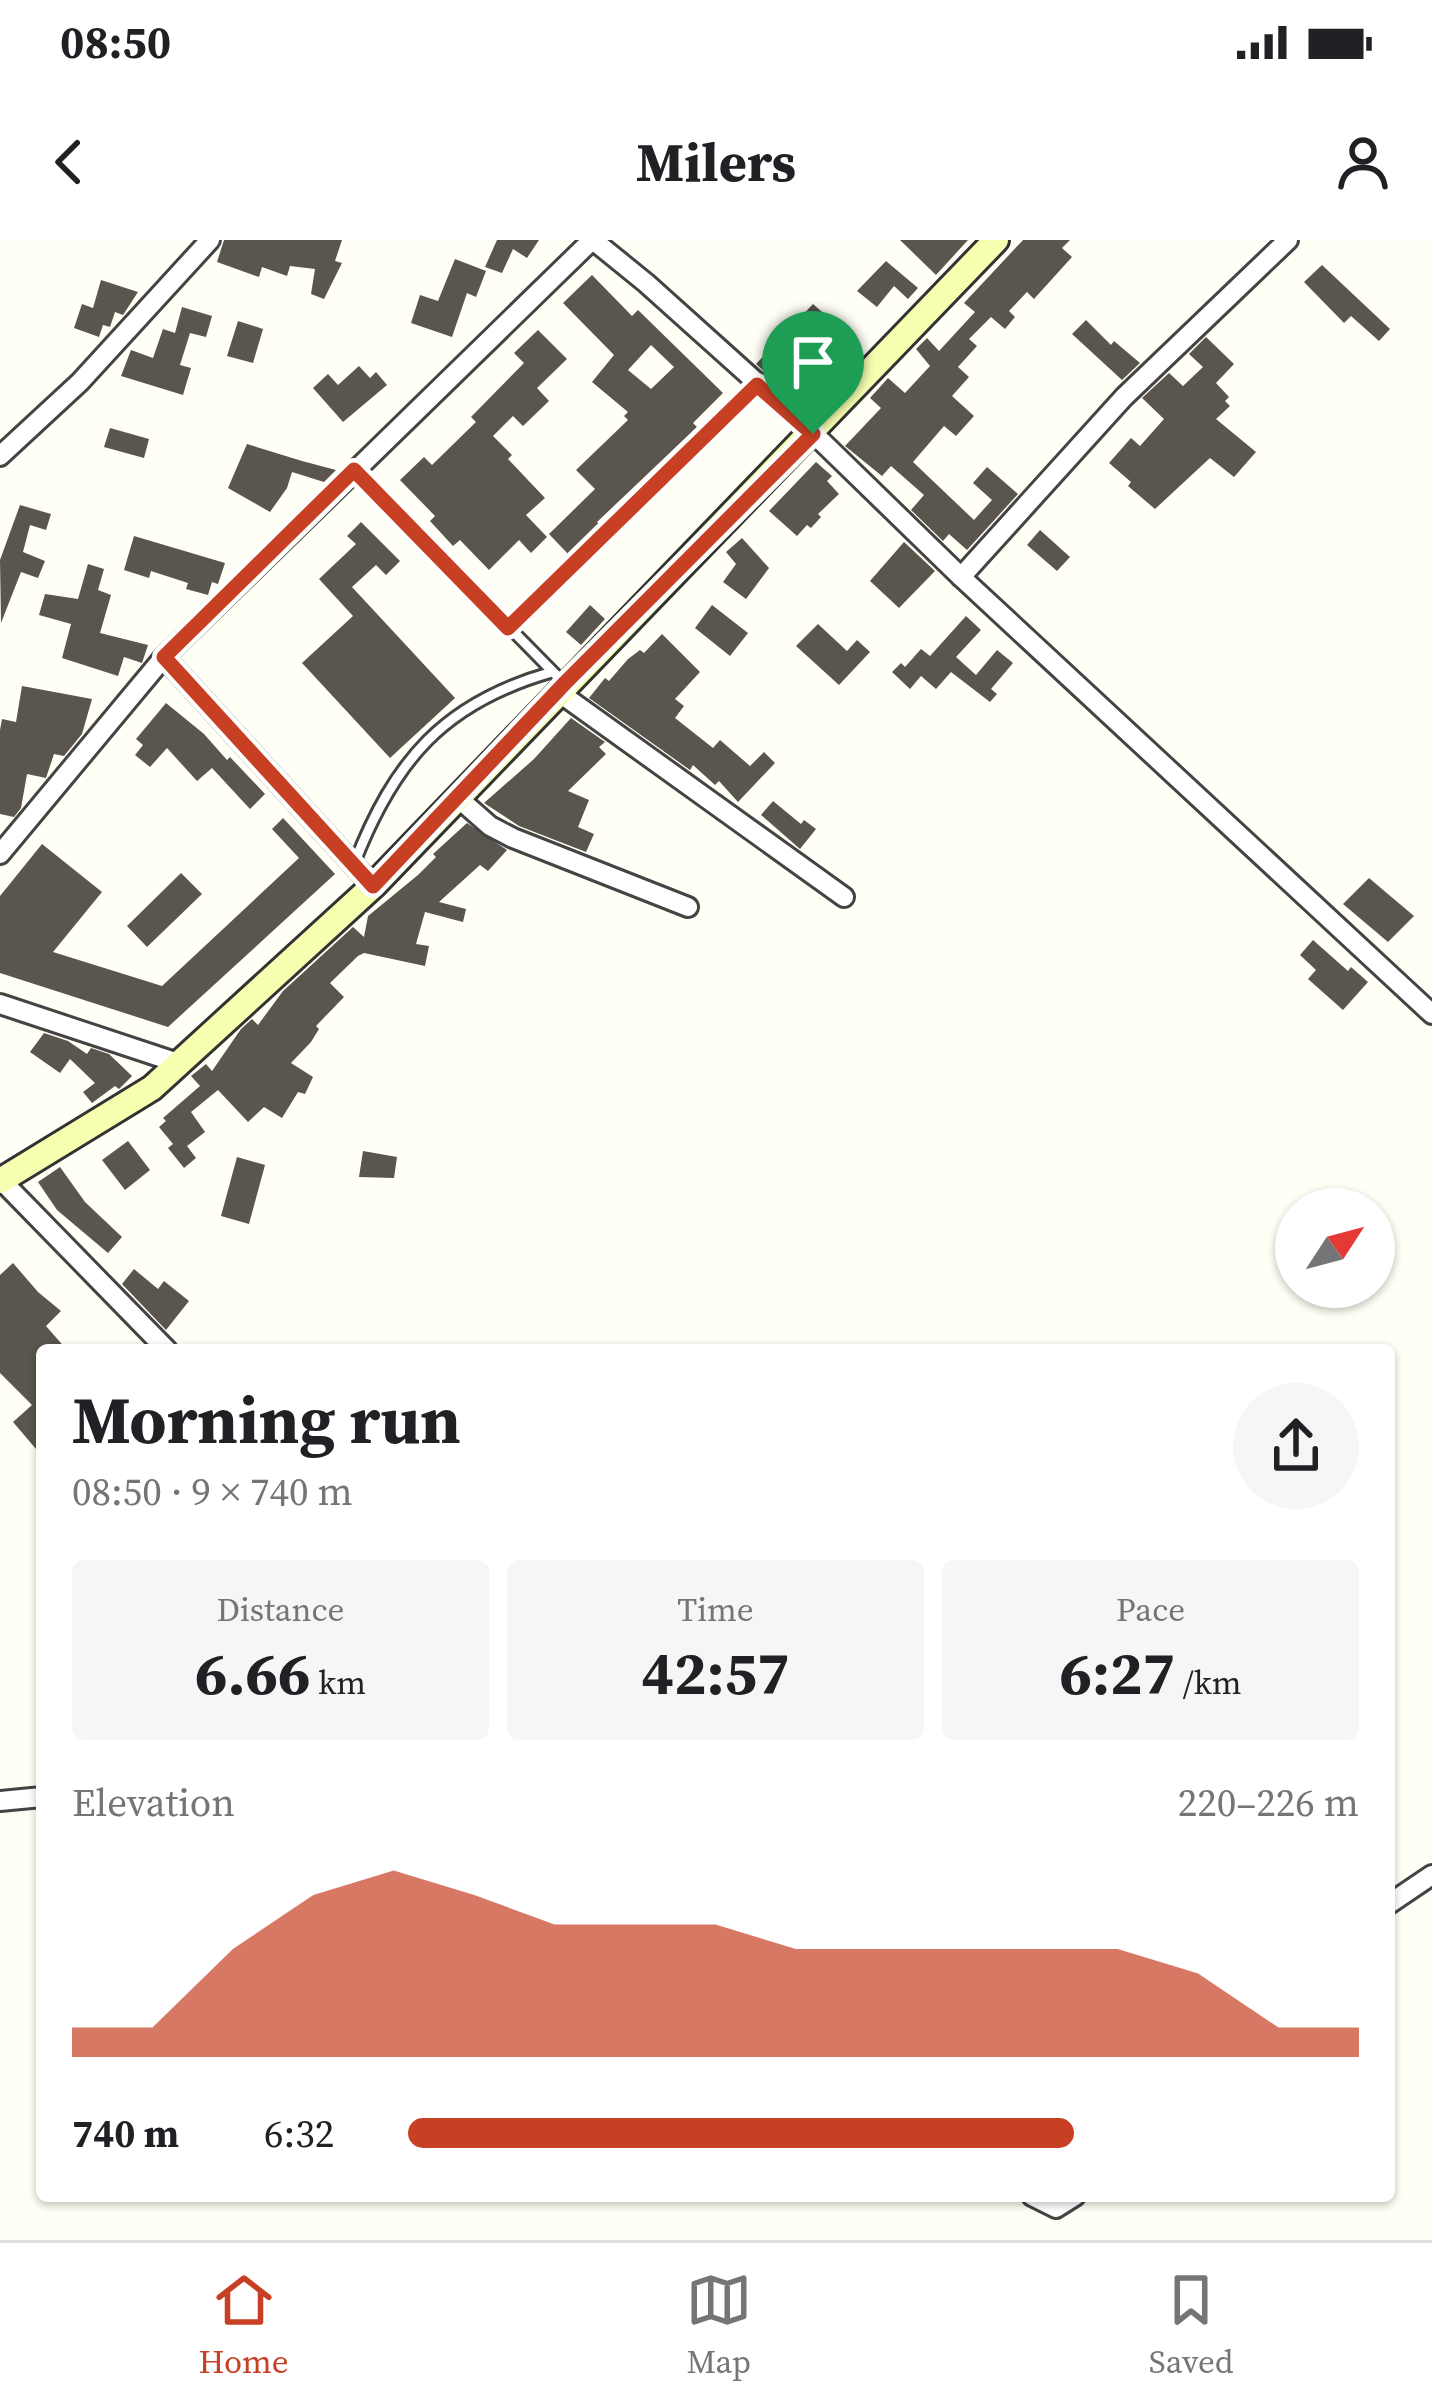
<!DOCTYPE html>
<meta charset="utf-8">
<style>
:root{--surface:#fff;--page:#f6f6f6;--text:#202124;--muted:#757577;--line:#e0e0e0;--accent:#c74023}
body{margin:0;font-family:"Source Serif 4",serif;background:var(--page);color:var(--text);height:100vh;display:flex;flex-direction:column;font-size:45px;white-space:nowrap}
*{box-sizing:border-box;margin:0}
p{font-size:39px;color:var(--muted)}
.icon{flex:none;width:66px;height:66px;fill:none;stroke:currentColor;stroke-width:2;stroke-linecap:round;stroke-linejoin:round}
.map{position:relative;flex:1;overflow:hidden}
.drawer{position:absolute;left:36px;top:1104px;width:1359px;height:858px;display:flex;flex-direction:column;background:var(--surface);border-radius:12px;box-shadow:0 3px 9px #0004}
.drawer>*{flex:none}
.needle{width:78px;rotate:54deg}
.controls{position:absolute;left:1275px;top:948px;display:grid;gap:24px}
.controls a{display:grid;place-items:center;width:120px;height:120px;border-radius:50%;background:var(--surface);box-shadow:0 3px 9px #0004;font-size:60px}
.pin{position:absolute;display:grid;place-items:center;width:102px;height:102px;color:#fff;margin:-123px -51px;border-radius:50% 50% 50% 0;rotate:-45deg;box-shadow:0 0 12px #0007}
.pin .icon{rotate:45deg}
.round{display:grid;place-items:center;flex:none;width:126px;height:126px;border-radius:63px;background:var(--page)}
.summary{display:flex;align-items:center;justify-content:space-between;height:204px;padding:0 36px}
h1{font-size:66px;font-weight:700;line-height:90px}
.metrics{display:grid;grid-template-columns:repeat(3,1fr);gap:18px;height:204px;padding:12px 36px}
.metrics div{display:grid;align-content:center;border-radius:12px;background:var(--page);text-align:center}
.metrics b{font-size:60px;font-weight:700}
.metrics small{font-size:33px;font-weight:400}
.metrics p{font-size:33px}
.chart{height:336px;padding:24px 36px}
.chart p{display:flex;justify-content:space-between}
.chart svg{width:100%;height:216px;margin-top:12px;fill:var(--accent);opacity:.7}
ul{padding:0 36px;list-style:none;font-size:39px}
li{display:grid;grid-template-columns:192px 144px 1fr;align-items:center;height:90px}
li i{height:30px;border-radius:15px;background:var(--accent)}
.status{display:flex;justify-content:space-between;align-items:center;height:84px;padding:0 60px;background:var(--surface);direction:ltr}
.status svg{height:33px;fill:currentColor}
header{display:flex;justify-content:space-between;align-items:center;height:156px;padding:0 36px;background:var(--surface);font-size:54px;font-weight:700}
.tab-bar{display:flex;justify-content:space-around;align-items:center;height:168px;border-top:3px solid var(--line);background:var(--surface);font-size:33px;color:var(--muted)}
.tab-bar a{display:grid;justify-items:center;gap:6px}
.tab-bar .active{color:var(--accent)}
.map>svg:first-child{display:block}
.building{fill:#5a554d;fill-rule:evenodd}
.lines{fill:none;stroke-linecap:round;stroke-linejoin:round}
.lane-casing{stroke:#444;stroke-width:15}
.street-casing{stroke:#444;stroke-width:24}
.secondary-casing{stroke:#333;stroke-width:30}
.lane{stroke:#fff;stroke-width:9}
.street{stroke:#fff;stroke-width:18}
.secondary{stroke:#f6ffb0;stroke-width:24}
.route-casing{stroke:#fff;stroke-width:24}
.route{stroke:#c74023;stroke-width:15}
</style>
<div class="status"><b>08:50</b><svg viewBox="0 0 49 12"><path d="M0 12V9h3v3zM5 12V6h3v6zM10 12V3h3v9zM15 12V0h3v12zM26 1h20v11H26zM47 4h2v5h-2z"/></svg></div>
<header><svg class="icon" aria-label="back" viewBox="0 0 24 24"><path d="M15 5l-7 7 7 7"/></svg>Milers<svg class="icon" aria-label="person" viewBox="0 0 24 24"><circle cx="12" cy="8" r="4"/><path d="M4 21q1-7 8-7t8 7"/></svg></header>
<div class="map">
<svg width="1432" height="2000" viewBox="0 0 1432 2000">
<rect width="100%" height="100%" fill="#fffff5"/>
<g class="building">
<path d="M224 0H342L335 21 342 23 324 59 311 54 315 29 290 26 287 36 262 27 259 37 217 22Z"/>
<path d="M497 0H539L527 18 513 9 502 33 485 27Z"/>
<path d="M900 0H968L936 35Z"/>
<path d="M1023 0H1070L1062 8 1072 17 1034 59 1027 52 1009 71 1015 77 1005 89 991 77 969 99 977 106 958 127 969 137 952 156 974 176 956 196 944 186 913 222 974 280 992 260 973 243 987 227 1018 254 967 310 949 294 943 301 911 270 924 255 891 226 882 236 845 206 881 168 870 158 888 138 905 153 930 126 916 109 927 98 939 111 975 72 964 63Z"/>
<path d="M455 19 486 31 476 57 467 53 452 97 411 83 420 55 438 61Z"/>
<path d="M886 21 918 48 908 59 894 46 877 67 857 51Z"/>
<path d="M1322 25 1390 89 1379 101 1351 76 1344 83 1304 42Z"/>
<path d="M592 35 632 76 638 70 723 153 693 183 697 187 597 282 600 285 569 315 549 294 595 249 576 230 628 180 624 176 628 172 592 142 614 115 563 63ZM651 105 674 127 651 149 628 130Z"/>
<path d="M101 40 138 52 123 75 115 72 110 87 103 85 99 97 74 88 82 64 93 68Z"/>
<path d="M813 64 854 100 803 166 756 124Z"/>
<path d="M182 67 212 76 206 97 190 93 180 125 191 128 183 155 121 136 131 110 153 118 163 89 175 93Z"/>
<path d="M1086 80 1111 105 1114 101 1140 123 1122 140 1072 94Z"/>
<path d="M238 81 263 89 253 123 227 116Z"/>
<path d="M538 90 567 119 537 148 549 161 523 186 513 176 493 196 512 215 508 219 545 258 526 275 547 297 531 313 519 300 489 330 460 300 453 306 430 281 435 276 400 240 424 217 432 225 476 182 471 177 524 123 514 113Z"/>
<path d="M1206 97 1234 124 1216 143 1229 157 1225 161 1230 166 1216 179 1256 212 1234 237 1210 218 1155 269 1128 246 1131 242 1109 223 1131 198 1140 206 1164 179 1142 158 1169 133 1183 146 1203 127 1189 114Z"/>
<path d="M359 126 370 138 376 132 387 145 343 182 313 148 328 134 338 145Z"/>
<path d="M110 188 149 199 144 218 104 207Z"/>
<path d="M247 204 302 221 336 230 324 242 292 232 287 248 270 272 228 248Z"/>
<path d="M816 222 832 236 827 241 839 254 818 274 821 277 811 288 807 285 797 296 769 271Z"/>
<path d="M20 265 51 274 46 290 30 285 23 312 45 321 38 338 21 332 1 383 0 320Z"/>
<path d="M361 282 400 321 386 335 376 325 352 347 455 458 390 518 302 423 353 376 319 339 356 304 347 296Z"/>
<path d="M1040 290 1070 317 1057 331 1027 305Z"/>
<path d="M134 296 225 323 218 344 212 342 208 355 186 349 188 343 151 331 149 338 124 330Z"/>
<path d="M742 298 769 328 746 359 723 342 736 324 726 312Z"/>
<path d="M904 302 935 331 899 368 870 341Z"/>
<path d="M88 324 104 329 98 350 111 355 100 393 148 405 142 423 124 417 118 436 62 418 71 384 39 375 45 354 78 359Z"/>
<path d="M590 365 605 379 581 405 566 392Z"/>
<path d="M712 365 748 393 730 416 695 388Z"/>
<path d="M966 376 981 390 956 417 976 435 997 410 1013 423 991 449 997 454 990 462 951 432 936 449 921 436 910 449 892 432 901 423 905 427 921 409 930 416Z"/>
<path d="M818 384 847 411 857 400 870 412 839 445 796 406Z"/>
<path d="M662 394 700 432 675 459 684 466 675 478 713 508 720 500 750 526 764 512 775 523 738 562 719 541 715 545 693 525 690 530 589 458 605 438 609 441 628 419 640 410 644 413Z"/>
<path d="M22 446 92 459 82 494 64 516 54 514 46 538 27 534 21 568 14 577 0 574V490L2 479 16 482Z"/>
<path d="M166 463 204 494 227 520 230 517 265 554 250 569 212 528 197 541 167 508 150 527 135 515 143 505 136 499Z"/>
<path d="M571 478 605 502 599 507 606 514 568 551 589 560 578 587 594 594 586 612 519 586 484 563 534 519Z"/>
<path d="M773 561 801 584 804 580 816 589 800 609 761 575Z"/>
<path d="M283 578 335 634 168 787 0 733V656L42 604 102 652 53 712 162 746 299 618 272 589Z"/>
<path d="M467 583 507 610 488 631 480 625 439 662 466 669 463 682 425 672 416 704 429 706 425 726 364 713 358 716 330 743 344 757 316 786 319 789 311 802 291 823 313 837 305 854 298 852 282 878 264 867 248 882 218 850 191 872 205 892 187 906 196 918 184 928 168 908 173 904 159 887 166 881 163 878 200 846 191 836 206 824 212 831 241 789 252 779 258 785 283 751 353 687 364 697 368 676 418 635 436 617 433 614Z"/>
<path d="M181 633 202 654 147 707 127 686Z"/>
<path d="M1369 638 1414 676 1388 702 1343 664Z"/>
<path d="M1313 700 1348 731 1351 727 1368 742 1343 770 1308 739 1316 730 1300 715Z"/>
<path d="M44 793 68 801 87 814 91 808 109 814 132 836 119 849 115 846 92 863 83 852 95 843 70 819 60 833 30 812Z"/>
<path d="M128 901 150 930 125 950 102 920Z"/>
<path d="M363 911 397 917 394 938 359 937Z"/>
<path d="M237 917 265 925 249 984 221 976Z"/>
<path d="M60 927 85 962 122 997 108 1013 57 970 38 942Z"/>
<path d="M13 1023 38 1052 61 1071 46 1086 67 1110H42V1216L13 1182 32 1165 0 1133V1035Z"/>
<path d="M134 1029 158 1049 164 1041 189 1061 166 1090 122 1044Z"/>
</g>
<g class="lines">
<g class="lane-casing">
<g id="lane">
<path d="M354 230 565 444"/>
<path d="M508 388 757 145"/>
<path d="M354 624C394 521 443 463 552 432"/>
</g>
</g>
<g class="street-casing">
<g id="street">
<path d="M593 0 646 43 813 193 961 337 1432 774"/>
<path d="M0 216 80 142 210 0"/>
<path d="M961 337 1124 157 1288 0"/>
<path d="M164 417 373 646"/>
<path d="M557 451 844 657"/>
<path d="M457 557 490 586 513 598 688 667"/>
<path d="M0 614 164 417 592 0"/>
<path d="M0 764 181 824"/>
<path d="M1 940 167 1110"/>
<path d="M0 1561 42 1557"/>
<path d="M1389 1664 1432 1635"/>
<path d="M1032 1956 1056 1968 1075 1956"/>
</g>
</g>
<g class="secondary-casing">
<path id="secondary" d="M0 941 152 848 373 646 996 0"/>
</g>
<use href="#lane" class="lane"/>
<use href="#street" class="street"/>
<use href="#secondary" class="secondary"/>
</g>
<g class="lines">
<g class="route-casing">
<path id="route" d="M757 145 813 194 565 443 373 646 164 417 354 230 508 388Z"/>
</g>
<use href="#route" class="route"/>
</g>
</svg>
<div class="controls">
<a><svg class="needle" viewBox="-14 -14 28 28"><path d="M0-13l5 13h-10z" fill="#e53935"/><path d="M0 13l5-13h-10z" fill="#757577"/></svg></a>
</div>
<div class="pin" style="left:813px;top:194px;background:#1e9e55"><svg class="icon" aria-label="arrive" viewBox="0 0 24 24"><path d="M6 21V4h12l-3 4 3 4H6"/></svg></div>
<section class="drawer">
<div class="summary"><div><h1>Morning run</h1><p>08:50 · 9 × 740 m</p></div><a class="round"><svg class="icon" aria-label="share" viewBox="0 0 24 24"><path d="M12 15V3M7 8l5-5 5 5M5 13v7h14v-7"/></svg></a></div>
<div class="metrics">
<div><p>Distance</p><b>6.66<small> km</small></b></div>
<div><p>Time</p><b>42:57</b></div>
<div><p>Pace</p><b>6:27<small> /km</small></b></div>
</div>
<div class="chart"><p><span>Elevation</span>220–226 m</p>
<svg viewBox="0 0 160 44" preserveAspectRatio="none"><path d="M0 44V38L10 38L20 22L30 11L40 6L50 11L60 17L70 17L80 17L90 22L100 22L110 22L120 22L130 22L140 27L150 38L160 38V44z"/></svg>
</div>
<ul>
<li><b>740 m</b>6:32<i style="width:70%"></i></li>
</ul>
</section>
</div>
<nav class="tab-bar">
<a class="active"><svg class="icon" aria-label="home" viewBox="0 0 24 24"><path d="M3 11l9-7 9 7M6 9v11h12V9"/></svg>Home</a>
<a><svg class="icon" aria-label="map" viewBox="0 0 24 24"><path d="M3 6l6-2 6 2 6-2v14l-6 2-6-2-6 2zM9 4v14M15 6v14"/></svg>Map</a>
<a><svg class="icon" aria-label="saved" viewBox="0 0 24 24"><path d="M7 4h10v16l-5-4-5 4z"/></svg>Saved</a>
</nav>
